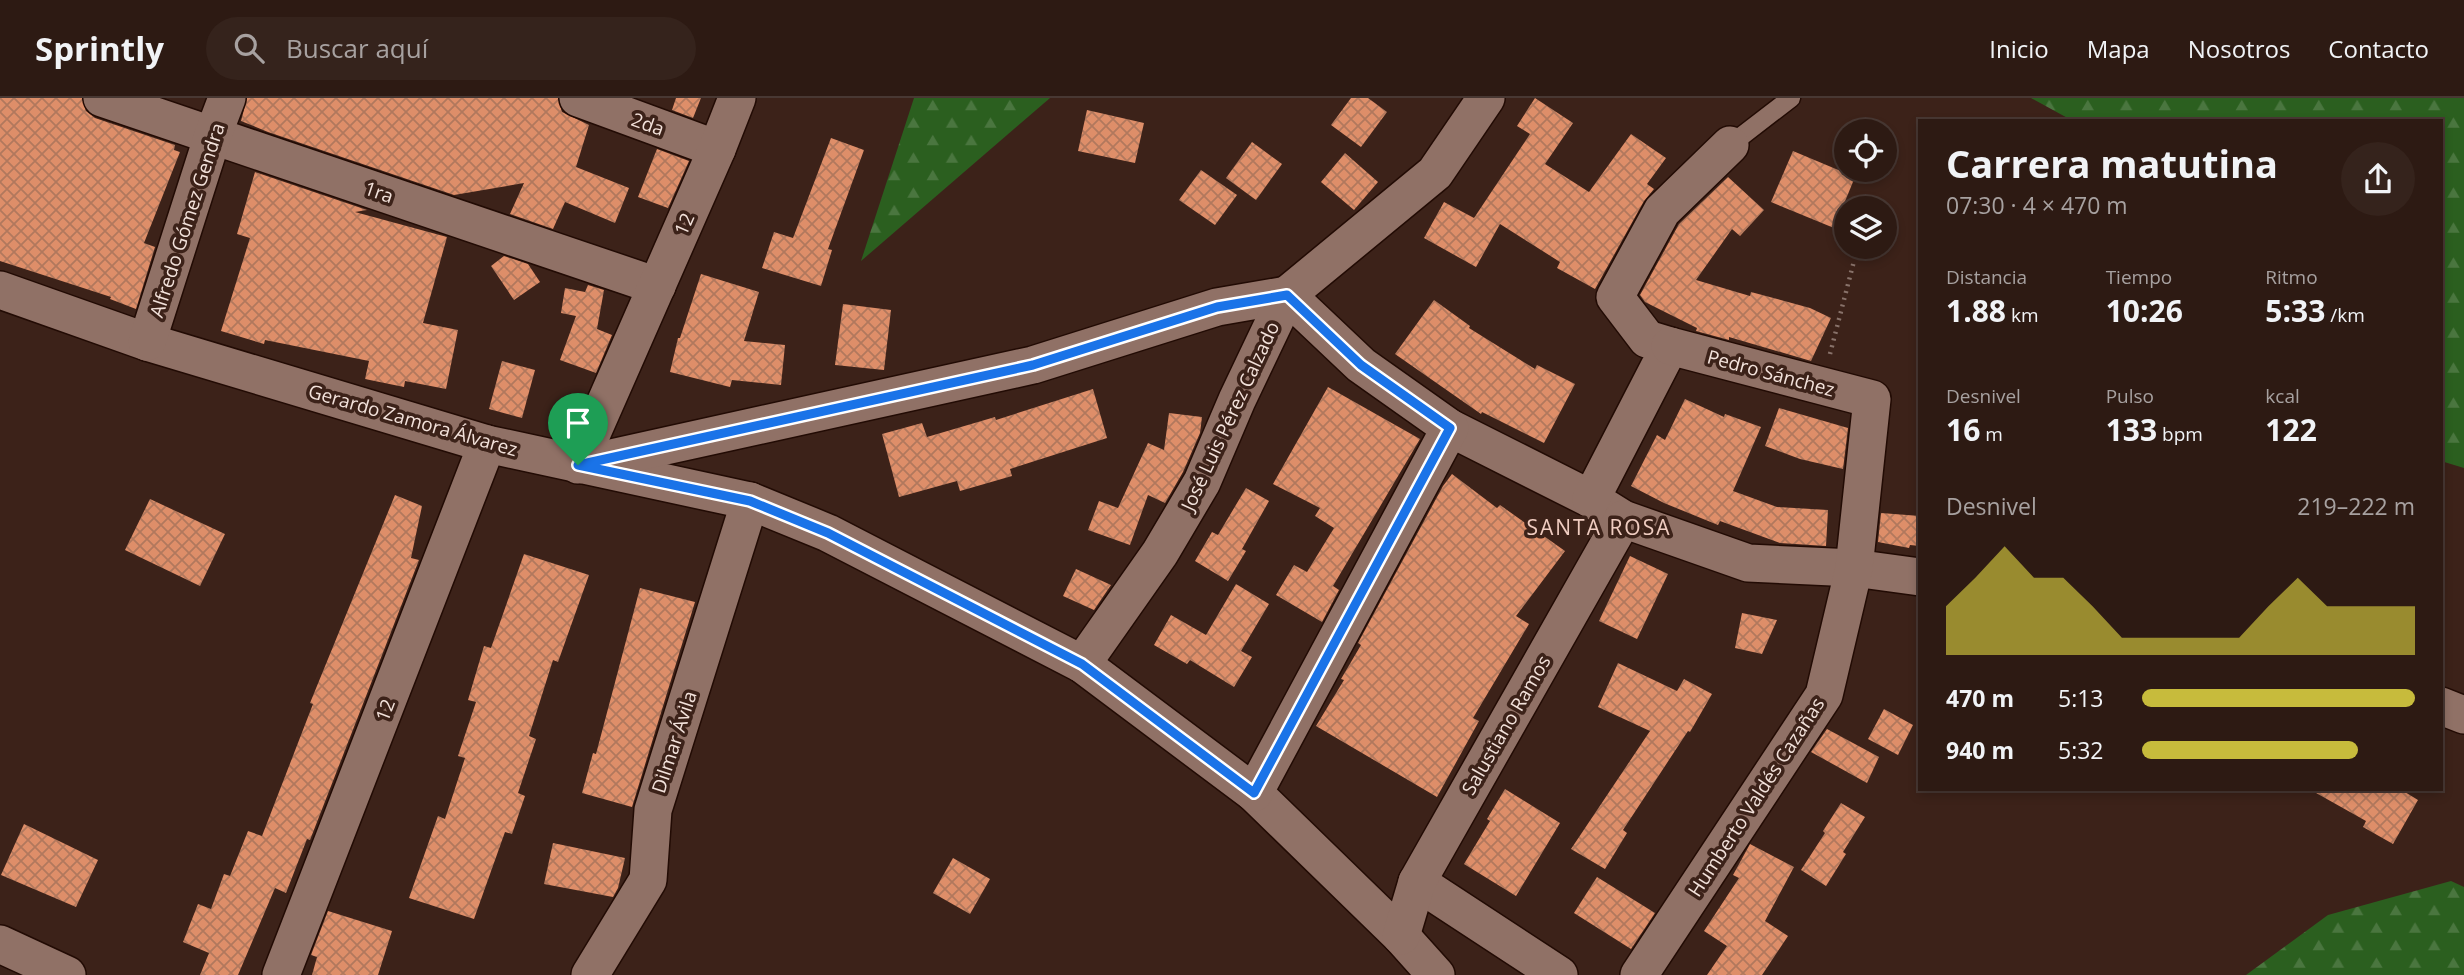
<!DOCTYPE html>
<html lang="es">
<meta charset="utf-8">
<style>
:root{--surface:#2d1a13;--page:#35231c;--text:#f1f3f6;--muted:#a7a1a0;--line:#483833;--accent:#c7bb3c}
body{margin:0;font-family:"Open Sans",sans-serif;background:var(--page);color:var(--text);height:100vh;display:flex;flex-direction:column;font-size:26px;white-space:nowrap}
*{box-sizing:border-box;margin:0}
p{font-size:23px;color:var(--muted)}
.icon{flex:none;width:38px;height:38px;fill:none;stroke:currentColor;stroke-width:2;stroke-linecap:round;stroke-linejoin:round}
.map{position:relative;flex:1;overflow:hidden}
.panel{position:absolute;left:1918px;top:21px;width:525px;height:672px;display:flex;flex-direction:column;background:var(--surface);border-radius:0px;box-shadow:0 4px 10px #0003,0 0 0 2px var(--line)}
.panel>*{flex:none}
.tools{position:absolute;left:1834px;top:21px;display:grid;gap:14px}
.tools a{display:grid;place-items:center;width:63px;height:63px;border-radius:50%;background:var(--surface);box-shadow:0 4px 10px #0003,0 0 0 2px var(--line);font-size:35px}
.pin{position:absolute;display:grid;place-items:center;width:60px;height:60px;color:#fff;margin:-72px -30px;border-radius:50% 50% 50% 0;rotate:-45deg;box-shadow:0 0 7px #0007}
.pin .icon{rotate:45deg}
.round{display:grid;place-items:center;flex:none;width:74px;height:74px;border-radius:37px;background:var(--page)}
.head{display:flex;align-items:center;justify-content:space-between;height:119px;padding:0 28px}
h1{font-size:38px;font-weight:700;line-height:52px}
.stats{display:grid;grid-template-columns:repeat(3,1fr);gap:10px;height:119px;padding:7px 28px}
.stats div{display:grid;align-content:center}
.stats b{font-size:30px;font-weight:700}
.stats small{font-size:19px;font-weight:400}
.stats p{font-size:19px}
.chart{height:196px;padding:14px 28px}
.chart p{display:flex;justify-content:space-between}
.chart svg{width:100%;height:126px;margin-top:7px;fill:var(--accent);opacity:.7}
ul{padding:0 28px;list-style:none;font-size:23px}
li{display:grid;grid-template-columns:112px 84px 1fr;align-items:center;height:52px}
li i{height:18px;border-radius:9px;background:var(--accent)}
header{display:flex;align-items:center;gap:42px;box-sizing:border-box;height:98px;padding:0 35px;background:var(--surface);border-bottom:2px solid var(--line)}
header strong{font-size:33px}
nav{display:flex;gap:38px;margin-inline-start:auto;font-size:24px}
.search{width:490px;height:63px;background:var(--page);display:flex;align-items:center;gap:18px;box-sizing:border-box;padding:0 24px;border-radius:38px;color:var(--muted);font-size:26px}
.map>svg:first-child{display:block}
.forest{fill:url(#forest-firs)}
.building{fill:url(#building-cross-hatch)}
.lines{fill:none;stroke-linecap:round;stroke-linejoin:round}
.lane-casing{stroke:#220b04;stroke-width:21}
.street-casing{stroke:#220b04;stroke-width:40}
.path{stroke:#88726a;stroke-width:4.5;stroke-dasharray:2 5;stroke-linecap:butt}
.lane{stroke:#907166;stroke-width:18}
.street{stroke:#907166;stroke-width:37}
.route-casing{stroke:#fff;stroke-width:14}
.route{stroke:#1a73e8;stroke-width:9}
.labels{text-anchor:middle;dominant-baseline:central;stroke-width:7;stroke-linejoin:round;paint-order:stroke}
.street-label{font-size:19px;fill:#f3e2db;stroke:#3c2219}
.neighbourhood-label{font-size:21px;letter-spacing:2px;fill:#f0cdc1;stroke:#3c2219}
</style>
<header>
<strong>Sprintly</strong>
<div class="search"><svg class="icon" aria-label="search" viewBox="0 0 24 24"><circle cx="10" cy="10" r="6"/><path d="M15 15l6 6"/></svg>Buscar aquí</div>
<nav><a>Inicio</a><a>Mapa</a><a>Nosotros</a><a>Contacto</a></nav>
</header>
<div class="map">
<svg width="2464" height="877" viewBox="0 0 2464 877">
<defs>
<pattern id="forest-firs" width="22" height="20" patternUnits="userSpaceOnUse" patternTransform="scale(1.75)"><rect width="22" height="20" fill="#2b5f1f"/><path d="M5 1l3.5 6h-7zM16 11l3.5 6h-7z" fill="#4a763f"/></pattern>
<pattern id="building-cross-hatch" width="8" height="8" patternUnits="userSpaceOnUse" patternTransform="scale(1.75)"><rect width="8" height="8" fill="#de8e69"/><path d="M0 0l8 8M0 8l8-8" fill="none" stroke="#b1785d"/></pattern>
</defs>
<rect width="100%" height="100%" fill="#3c2219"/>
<g class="forest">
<path d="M914 0H1050L861 163Z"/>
<path d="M2031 0H2464V370L2441 363V23H2073Z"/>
<path d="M2451 783 2464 789V877H2246L2328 817Z"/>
</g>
<g class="building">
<path d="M0 0H82L86 13 95 20 175 47 174 52 180 54 144 145 155 149 136 211 110 201 111 199 0 163Z"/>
<path d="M247 0H558L562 14 589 27 576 69 629 90 615 125 565 104 553 131 510 116 524 85 454 97 268 34 241 23Z"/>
<path d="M676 0H701L693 20 672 12Z"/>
<path d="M1351 0H1368L1387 14 1361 49 1331 27Z"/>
<path d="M1535 0 1573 25 1545 66 1589 94 1631 36 1666 60 1647 86 1654 91 1644 103 1595 191 1557 170 1560 164 1500 126 1476 169 1424 140 1444 104 1474 120 1530 36 1517 28Z"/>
<path d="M1087 12 1144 25 1135 65 1078 53Z"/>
<path d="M831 40 864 52 828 151 832 152 821 188 762 170 774 134 793 140Z"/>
<path d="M1252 44 1282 66 1256 102 1226 80Z"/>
<path d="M657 51 689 63 668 110 638 99Z"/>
<path d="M1793 53 1855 79 1834 130 1771 104Z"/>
<path d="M1345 55 1378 84 1354 112 1321 84Z"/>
<path d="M1201 72 1237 97 1215 127 1179 102Z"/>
<path d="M255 74 367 112 355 114 447 139 423 225 458 232 446 291 405 283 404 289 365 281 369 263 265 242 264 246 221 233 250 140 237 136Z"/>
<path d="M1728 79 1764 112 1740 138 1732 131 1696 182 1750 198 1751 194 1810 210 1831 220 1811 263 1729 239V242L1696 233 1697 230 1645 204 1640 197 1679 126Z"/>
<path d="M504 158 528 166 540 184 514 202 491 168Z"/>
<path d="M701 176 759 194 744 243 785 247 781 287 732 282 730 289 670 274 678 240H680Z"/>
<path d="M588 187 604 192 597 231 612 237 596 275 560 262 576 218 561 215 565 190 585 194Z"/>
<path d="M1434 202 1470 228 1469 230 1535 271 1537 267 1575 286 1544 345 1482 314 1481 316 1395 256Z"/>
<path d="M843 206 891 212 884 272 835 267Z"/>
<path d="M502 263 535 272 522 320 489 311Z"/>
<path d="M1328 289 1420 341 1333 488 1339 492 1322 524 1276 497 1294 467 1307 474 1334 430 1315 418 1320 410 1273 386Z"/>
<path d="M1093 291 1107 340 1010 371 1012 378 960 393 957 383 899 399 882 336 922 325 927 339 995 319 996 322Z"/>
<path d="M1685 301 1724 319 1725 316 1761 329 1733 393 1777 409 1828 412 1826 448 1780 445 1720 423 1718 427 1664 405 1631 388 1657 337 1665 342Z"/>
<path d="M1779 310 1848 330 1843 371 1800 361 1765 348Z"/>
<path d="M1169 315 1202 319 1200 335 1183 374 1165 405 1148 397 1130 447 1088 432 1099 403 1118 410 1148 345 1164 352Z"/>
<path d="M1452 376 1497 410 1500 407 1565 453 1516 518 1529 526 1473 620 1479 623 1437 699 1316 628 1344 582 1341 581 1361 547 1358 545 1443 388Z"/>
<path d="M1246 390 1269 403 1242 451 1246 453 1228 483 1195 463 1212 434 1218 437Z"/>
<path d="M395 397 422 408 411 460 419 462 310 742 307 741 286 795 275 790 238 877H200L209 855 183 844 198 806 211 811 224 776 230 778 248 733 262 738 313 606 310 605Z"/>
<path d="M150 401 225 436 200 488 125 452Z"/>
<path d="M1881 415 1920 418V448L1910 447 1909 450 1878 444Z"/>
<path d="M524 456 589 477 558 564 553 562 529 638 536 641 518 695 525 698 512 736 505 734 474 821 409 800 438 718 445 721 465 660 458 658 476 604 468 602 484 548 491 550Z"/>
<path d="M1630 458 1668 476 1637 541 1599 523Z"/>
<path d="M1076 471 1111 487 1094 512 1063 498Z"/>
<path d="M1236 486 1269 506 1241 553 1252 559 1234 589 1190 562 1187 566 1154 547 1171 517 1206 537Z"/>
<path d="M640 490 695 504 632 709 582 695 593 655 596 656Z"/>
<path d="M1742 515 1777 522 1762 556 1735 550Z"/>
<path d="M1618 565 1677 593 1684 581 1712 596 1690 634 1688 633 1623 732 1627 735 1605 771 1571 751 1650 633 1598 609Z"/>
<path d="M1884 611 1913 627 1898 657 1868 641Z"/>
<path d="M1827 631 1879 659 1867 685 1811 654Z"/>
<path d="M1505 691 1560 725 1516 798 1464 766 1490 723 1487 721Z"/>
<path d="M2309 691H2400L2418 702 2393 746 2363 729 2366 723Z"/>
<path d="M1841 705 1865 719 1843 754 1846 756 1826 788 1801 772 1825 735 1823 733Z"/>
<path d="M24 726 98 762 76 809 1 777Z"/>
<path d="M553 745 625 760 618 790 613 799 544 786Z"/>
<path d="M1750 746 1794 769 1765 823 1788 838 1762 877H1707L1727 848 1704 833 1739 780 1733 777Z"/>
<path d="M953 760 990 781 970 816 933 795Z"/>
<path d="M1597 779 1655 815 1631 851 1574 815Z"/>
<path d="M328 813 392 833 378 877H312L317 859 311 857Z"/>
</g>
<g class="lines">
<g class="lane-casing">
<path id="lane" d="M1730 47 1791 0"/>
</g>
<g class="street-casing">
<g id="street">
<path d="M102 0 657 188"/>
<path d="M578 0 717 51"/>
<path d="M0 192 147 244 487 346 750 403 828 435 1082 566 1254 695 1401 838 1436 877"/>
<path d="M147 244 213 37 227 0"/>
<path d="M593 364 1033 267 1217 209 1287 197 1361 267 1450 330 1591 401 1623 421 1748 465 1854 470 1920 479"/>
<path d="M578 367 717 51 737 0"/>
<path d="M1591 401 1670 248 1647 241 1615 199 1662 113 1730 47"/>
<path d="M1082 566 1160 455 1202 384 1237 302 1287 197 1435 75 1486 0"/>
<path d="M2441 608 2464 617"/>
<path d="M1254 695 1450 330"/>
<path d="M1417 784 1559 877"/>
<path d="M1401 838 1417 784 1623 421"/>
<path d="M0 846 67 877"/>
<path d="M281 877 487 346"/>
<path d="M590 877 648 782 653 712 750 403"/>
<path d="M1639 877 1824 597 1854 470 1872 301 1670 248"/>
</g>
</g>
<path class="path" d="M1830 256 1854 163"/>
<use href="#lane" class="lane"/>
<use href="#street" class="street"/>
</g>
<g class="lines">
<g class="route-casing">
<path id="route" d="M1287 197 1361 267 1450 330 1254 695 1082 566 828 435 750 403 578 367 1033 267 1217 209Z"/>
</g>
<use href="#route" class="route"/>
</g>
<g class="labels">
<g class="street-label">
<text transform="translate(648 26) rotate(20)">2da</text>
<text transform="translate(379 94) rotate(19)">1ra</text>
<text transform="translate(187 122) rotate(-72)">Alfredo Gómez Gendra</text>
<text transform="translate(684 126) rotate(-66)">12</text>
<text transform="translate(1771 275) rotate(15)">Pedro Sánchez</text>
<text transform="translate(1230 318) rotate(-65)">José Luis Pérez Calzado</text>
<text transform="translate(413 322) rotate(16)">Gerardo Zamora Álvarez</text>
<text transform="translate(385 612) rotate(-69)">12</text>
<text transform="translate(1506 627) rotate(-60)">Salustiano Ramos</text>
<text transform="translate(674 644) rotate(-72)">Dilmar Ávila</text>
<text transform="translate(1756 699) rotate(-57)">Humberto Valdés Cazañas</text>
</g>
<g class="neighbourhood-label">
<text x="1599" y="429">SANTA ROSA</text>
</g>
</g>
</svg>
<div class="tools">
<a><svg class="icon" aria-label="locate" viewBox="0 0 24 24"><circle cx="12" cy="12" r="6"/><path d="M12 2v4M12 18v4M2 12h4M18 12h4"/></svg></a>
<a><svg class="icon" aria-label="layers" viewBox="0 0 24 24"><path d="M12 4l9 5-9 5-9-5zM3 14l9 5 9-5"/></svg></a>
</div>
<div class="pin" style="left:578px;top:367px;background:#1e9e55"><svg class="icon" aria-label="arrive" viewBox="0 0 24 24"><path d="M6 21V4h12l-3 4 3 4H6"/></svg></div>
<section class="panel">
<div class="head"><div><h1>Carrera matutina</h1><p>07:30 · 4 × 470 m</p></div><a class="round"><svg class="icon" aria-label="share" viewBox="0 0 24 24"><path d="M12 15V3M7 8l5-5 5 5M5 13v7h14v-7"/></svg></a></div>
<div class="stats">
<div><p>Distancia</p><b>1.88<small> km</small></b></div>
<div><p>Tiempo</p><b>10:26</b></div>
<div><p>Ritmo</p><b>5:33<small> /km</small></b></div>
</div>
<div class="stats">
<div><p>Desnivel</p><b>16<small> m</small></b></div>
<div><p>Pulso</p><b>133<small> bpm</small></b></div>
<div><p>kcal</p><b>122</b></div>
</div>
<div class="chart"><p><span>Desnivel</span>219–222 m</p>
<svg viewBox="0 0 160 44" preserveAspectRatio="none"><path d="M0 44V27L10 17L20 6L30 17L40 17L50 27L60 38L70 38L80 38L90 38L100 38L110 27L120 17L130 27L140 27L150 27L160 27V44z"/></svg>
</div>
<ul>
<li><b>470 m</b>5:13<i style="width:100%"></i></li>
<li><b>940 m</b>5:32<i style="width:79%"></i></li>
</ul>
</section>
</div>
